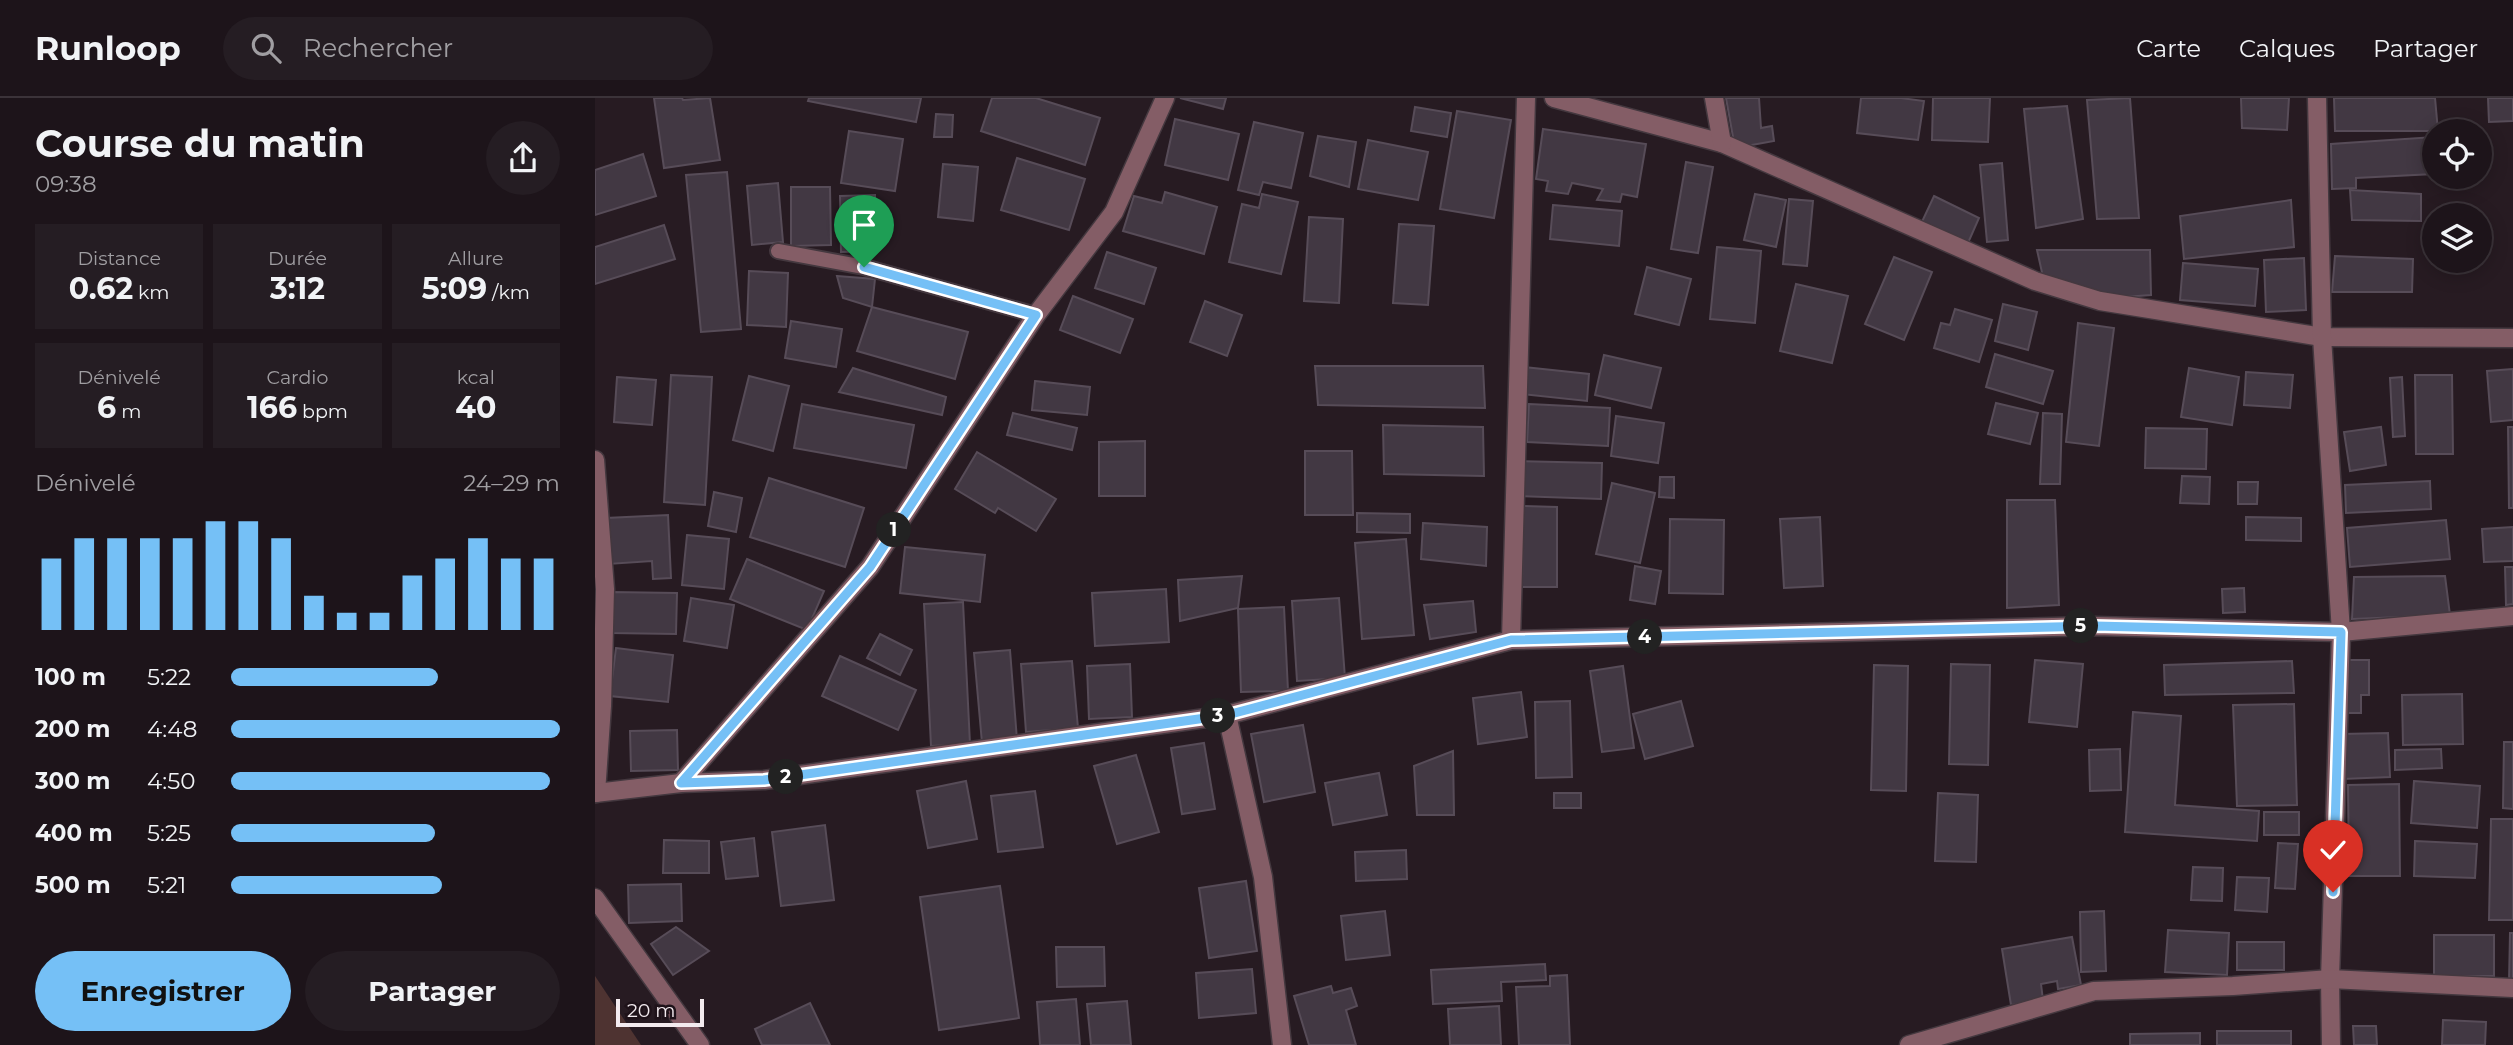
<!DOCTYPE html>
<html lang="fr">
<meta charset="utf-8">
<style>
:root{--surface:#1d141a;--page:#251d23;--text:#f1f3f6;--muted:#a09ea2;--line:#3b3339;--accent:#75c0f6}
body{margin:0;font-family:Montserrat,sans-serif;background:var(--page);color:var(--text);height:100vh;display:flex;flex-direction:column;font-size:26px;white-space:nowrap}
*{box-sizing:border-box;margin:0}
p{font-size:23px;color:var(--muted)}
.icon{flex:none;width:38px;height:38px;fill:none;stroke:currentColor;stroke-width:2;stroke-linecap:round;stroke-linejoin:round}
.map{position:relative;flex:1;overflow:hidden}
.panel{display:flex;flex-direction:column;background:var(--surface);width:595px}
.panel>*{flex:none}
.buttons{position:absolute;left:1827px;top:21px;display:grid;gap:14px}
.buttons a{display:grid;place-items:center;width:70px;height:70px;border-radius:50%;background:var(--surface);box-shadow:0 4px 18px #0003,0 0 0 2px var(--line);font-size:35px}
.scale{position:absolute;left:21px;bottom:18px;width:88px;box-sizing:border-box;padding-left:7px;border:4px solid #f3ebef;border-top:0;font-size:19px;line-height:24px;white-space:nowrap;color:#f3ebef;-webkit-text-stroke:5px #1e1219;paint-order:stroke}
.pin{position:absolute;display:grid;place-items:center;width:60px;height:60px;color:#fff;margin:-72px -30px;border-radius:50% 50% 50% 0;rotate:-45deg;box-shadow:0 0 7px #0007}
.pin .icon{rotate:45deg}
.km{position:absolute;width:35px;height:35px;margin:-18px;border-radius:50%;background:#222;color:#fff;font-size:19px;line-height:35px;text-align:center}
.round{display:grid;place-items:center;flex:none;width:74px;height:74px;border-radius:37px;background:var(--page)}
.head{display:flex;align-items:center;justify-content:space-between;height:119px;padding:0 35px}
h1{font-size:38px;font-weight:700;line-height:52px}
.metrics{display:grid;grid-template-columns:repeat(3,1fr);gap:10px;height:119px;padding:7px 35px}
.metrics div{display:grid;align-content:center;border-radius:0px;background:var(--page);text-align:center}
.metrics b{font-size:30px;font-weight:700}
.metrics small{font-size:19px;font-weight:400}
.metrics p{font-size:19px}
.chart{height:196px;padding:14px 35px}
.chart p{display:flex;justify-content:space-between}
.chart svg{width:100%;height:126px;margin-top:7px;stroke:var(--accent);stroke-width:6}
.cta{display:flex;gap:14px;margin-top:auto;padding:14px 35px}
.cta a{flex:1;height:80px;border-radius:42px;background:var(--accent);color:#111;font-size:28px;font-weight:700;line-height:80px;text-align:center}
.cta a+a{background:var(--page);color:var(--text)}
ul{padding:0 35px;list-style:none;font-size:23px}
li{display:grid;grid-template-columns:112px 84px 1fr;align-items:center;height:52px}
li i{height:18px;border-radius:9px;background:var(--accent)}
header{display:flex;align-items:center;gap:42px;box-sizing:border-box;height:98px;padding:0 35px;background:var(--surface);border-bottom:2px solid var(--line)}
header strong{font-size:33px}
nav{display:flex;gap:38px;margin-inline-start:auto;font-size:24px}
.search{width:490px;height:63px;background:var(--page);display:flex;align-items:center;gap:18px;box-sizing:border-box;padding:0 24px;border-radius:38px;color:var(--muted);font-size:26px}
main{display:flex;flex:1;min-height:0}
.map>svg:first-child{display:block}
.green{fill:#4e3331}
.building{fill:#423843;stroke:#574c58;stroke-width:2}
.lines{fill:none;stroke-linecap:round;stroke-linejoin:round}
.service-casing{stroke:#44383f;stroke-width:18}
.minor-casing{stroke:#44383f;stroke-width:21}
.service{stroke:#845d66;stroke-width:14}
.minor{stroke:#845d66;stroke-width:18}
.route-casing{stroke:#fff;stroke-width:14}
.route{stroke:#75c0f6;stroke-width:9}
</style>
<header>
<strong>Runloop</strong>
<div class="search"><svg class="icon" aria-label="search" viewBox="0 0 24 24"><circle cx="10" cy="10" r="6"/><path d="M15 15l6 6"/></svg>Rechercher</div>
<nav><a>Carte</a><a>Calques</a><a>Partager</a></nav>
</header>
<main>
<section class="panel">
<div class="head"><div><h1>Course du matin</h1><p>09:38</p></div><a class="round"><svg class="icon" aria-label="share" viewBox="0 0 24 24"><path d="M12 15V3M7 8l5-5 5 5M5 13v7h14v-7"/></svg></a></div>
<div class="metrics">
<div><p>Distance</p><b>0.62<small> km</small></b></div>
<div><p>Durée</p><b>3:12</b></div>
<div><p>Allure</p><b>5:09<small> /km</small></b></div>
</div>
<div class="metrics">
<div><p>Dénivelé</p><b>6<small> m</small></b></div>
<div><p>Cardio</p><b>166<small> bpm</small></b></div>
<div><p>kcal</p><b>40</b></div>
</div>
<div class="chart"><p><span>Dénivelé</span>24–29 m</p>
<svg viewBox="0 0 160 44" preserveAspectRatio="none"><path d="M5 44V19M15 44V12M25 44V12M35 44V12M45 44V12M55 44V6M65 44V6M75 44V12M85 44V32M95 44V38M105 44V38M115 44V25M125 44V19M135 44V12M145 44V19M155 44V19"/></svg>
</div>
<ul>
<li><b>100 m</b>5:22<i style="width:63%"></i></li>
<li><b>200 m</b>4:48<i style="width:100%"></i></li>
<li><b>300 m</b>4:50<i style="width:97%"></i></li>
<li><b>400 m</b>5:25<i style="width:62%"></i></li>
<li><b>500 m</b>5:21<i style="width:64%"></i></li>
</ul>
<div class="cta"><a>Enregistrer</a><a>Partager</a></div>
</section>
<div class="map">
<svg width="1918" height="947" viewBox="0 0 1918 947">
<rect width="100%" height="100%" fill="#271b22"/>
<path class="green" d="M0 878 46 947H0Z"/>
<g class="building">
<path d="M59 0H87L88 2 115 0 125 62 69 70Z"/>
<path d="M214 0H326L321 24 213 3Z"/>
<path d="M397 0H441L505 20 490 67 386 33Z"/>
<path d="M585 0H631L628 11Z"/>
<path d="M1131 0H1164L1166 30 1177 28 1179 43 1140 50Z"/>
<path d="M1266 0H1306L1329 3 1323 42 1262 35Z"/>
<path d="M1338 0H1395L1393 44 1337 42Z"/>
<path d="M1535 0 1544 120 1502 121 1492 2Z"/>
<path d="M1646 0H1694L1692 32 1647 30Z"/>
<path d="M1739 0H1840L1843 33H1740Z"/>
<path d="M1893 0H1918V23L1894 24Z"/>
<path d="M1472 8 1488 121 1441 130 1429 11Z"/>
<path d="M820 9 856 15 852 39 816 33Z"/>
<path d="M862 13 916 22 899 120 845 111Z"/>
<path d="M341 16 358 17 357 39H339Z"/>
<path d="M580 21 644 36 633 82 570 67Z"/>
<path d="M659 24 708 35 696 90 668 84 664 97 643 92Z"/>
<path d="M948 31 1051 46 1042 99 1027 96 1025 104 1002 102 1008 91 977 85 973 96 951 93 953 83 941 81Z"/>
<path d="M254 33 308 41 300 93 246 85Z"/>
<path d="M723 38 761 44 754 89 715 78Z"/>
<path d="M1839 39V76L1761 80V90L1737 91 1736 46Z"/>
<path d="M773 42 833 54 823 102 763 91Z"/>
<path d="M48 56 61 98 0 117V72Z"/>
<path d="M422 60 490 81 474 132 406 112Z"/>
<path d="M1091 64 1118 69 1103 155 1076 151Z"/>
<path d="M1407 65 1413 142 1392 144 1385 67Z"/>
<path d="M348 66 383 69 378 123 343 119Z"/>
<path d="M132 74 146 231 106 234 91 77Z"/>
<path d="M183 85 188 144 157 147 152 88Z"/>
<path d="M196 89H235L236 147 196 148Z"/>
<path d="M1755 92 1826 96V123L1757 122Z"/>
<path d="M570 94 622 109 609 156 528 133 539 98 567 105Z"/>
<path d="M667 96 703 104 686 176 634 164 647 106 664 110Z"/>
<path d="M1160 96 1191 102 1181 149 1149 142Z"/>
<path d="M280 97 281 153 246 154 245 98Z"/>
<path d="M1339 98 1384 120 1373 145 1325 128Z"/>
<path d="M1194 101 1218 103 1212 168 1188 166Z"/>
<path d="M1696 102 1699 149 1589 161 1585 118Z"/>
<path d="M958 107 1027 113 1024 148 955 141Z"/>
<path d="M714 119 748 121 744 205 709 203Z"/>
<path d="M804 126 839 128 833 207 798 205Z"/>
<path d="M69 127 80 161 0 186V149Z"/>
<path d="M1122 149 1166 153 1160 225 1115 221Z"/>
<path d="M1442 152H1555L1556 197 1515 200 1448 179Z"/>
<path d="M512 154 561 170 549 206 500 190Z"/>
<path d="M1740 158 1818 161 1817 194H1737Z"/>
<path d="M1299 159 1337 174 1309 242 1270 226Z"/>
<path d="M1709 160 1711 212 1671 214 1669 162Z"/>
<path d="M1588 165 1663 171 1660 208 1585 202Z"/>
<path d="M1052 169 1096 181 1084 227 1040 216Z"/>
<path d="M154 173 193 175 191 229 152 227Z"/>
<path d="M242 178 280 181 277 209 248 200Z"/>
<path d="M1201 186 1253 198 1237 265 1185 253Z"/>
<path d="M478 198 538 221 525 255 465 232Z"/>
<path d="M610 203 647 217 632 258 595 244Z"/>
<path d="M1408 206 1442 214 1433 252 1400 243Z"/>
<path d="M277 209 373 234 360 281 262 253Z"/>
<path d="M1360 211 1397 222 1384 264 1339 250 1346 225 1355 227Z"/>
<path d="M196 223 247 231 241 269 190 260Z"/>
<path d="M1483 225 1519 230 1504 348 1471 344Z"/>
<path d="M1400 256 1458 273 1448 306 1391 289Z"/>
<path d="M1009 257 1066 270 1056 310 1000 297Z"/>
<path d="M720 268H888L890 310 723 307Z"/>
<path d="M929 269 994 276 992 303 926 296Z"/>
<path d="M258 270 351 299 347 317 244 294Z"/>
<path d="M1594 270 1644 279 1637 327 1586 319Z"/>
<path d="M1918 271V322L1896 324 1892 273Z"/>
<path d="M1651 274 1698 277 1695 310 1649 307Z"/>
<path d="M76 277 117 279 110 407 69 404Z"/>
<path d="M1820 277H1857L1858 356H1821Z"/>
<path d="M154 278 194 288 178 353 138 342Z"/>
<path d="M22 279 61 282 57 327 19 324Z"/>
<path d="M1807 279 1810 338 1798 339 1795 280Z"/>
<path d="M440 283 495 289 492 317 437 312Z"/>
<path d="M1401 305 1443 315 1435 346 1393 336Z"/>
<path d="M207 306 319 327 311 370 199 350Z"/>
<path d="M934 306 1015 310 1013 348 932 344Z"/>
<path d="M418 315 482 330 477 352 412 337Z"/>
<path d="M1448 315 1467 316 1465 386H1445Z"/>
<path d="M1021 318 1069 325 1063 365 1016 358Z"/>
<path d="M788 327 888 329 889 378 789 376Z"/>
<path d="M1786 329 1791 367 1755 373 1749 334Z"/>
<path d="M1913 329H1918V410H1914Z"/>
<path d="M1551 330 1612 331 1611 371 1550 370Z"/>
<path d="M550 343V398H504V344Z"/>
<path d="M710 353H757L758 417H710Z"/>
<path d="M382 354 461 401 441 433 403 410 400 415 360 391Z"/>
<path d="M922 363 1007 365 1006 401 921 398Z"/>
<path d="M1587 378 1615 379 1614 406 1585 405Z"/>
<path d="M1065 379H1079V400L1064 399Z"/>
<path d="M174 380 269 410 250 469 155 439Z"/>
<path d="M1835 383 1836 411 1751 415 1750 387Z"/>
<path d="M1643 384H1663L1662 406H1643Z"/>
<path d="M1017 385 1060 395 1045 465 1001 456Z"/>
<path d="M119 394 147 400 141 434 113 428Z"/>
<path d="M1412 402H1460L1464 507 1412 510Z"/>
<path d="M928 408 962 409V489H927Z"/>
<path d="M762 415 815 416V435L762 434Z"/>
<path d="M73 417 76 480 58 481 57 463 13 466 11 420Z"/>
<path d="M1225 419 1228 488 1189 490 1185 421Z"/>
<path d="M1651 419 1706 420V443L1651 442Z"/>
<path d="M1075 421 1129 422 1128 496 1074 495Z"/>
<path d="M1851 422 1855 461 1755 469 1752 430Z"/>
<path d="M828 425 892 429 891 468 826 461Z"/>
<path d="M1918 429V463L1889 464 1887 431Z"/>
<path d="M92 437 134 441 129 491 87 487Z"/>
<path d="M811 441 819 537 767 541 760 445Z"/>
<path d="M310 449 390 457 385 504 305 495Z"/>
<path d="M152 461 229 493 212 532 135 501Z"/>
<path d="M1040 468 1066 473 1060 506 1035 502Z"/>
<path d="M1910 469H1918V506L1911 507Z"/>
<path d="M647 478 643 510 585 523 583 482Z"/>
<path d="M1850 478 1855 517 1757 521 1759 479Z"/>
<path d="M1649 490 1650 514 1628 515 1627 491Z"/>
<path d="M571 491 574 544 500 548 497 495Z"/>
<path d="M16 494 82 495 81 536 16 535Z"/>
<path d="M96 500 139 507 132 550 89 543Z"/>
<path d="M744 500 750 580 702 583 697 503Z"/>
<path d="M878 503 881 534 835 541 829 507Z"/>
<path d="M368 504 375 646 336 648 329 506Z"/>
<path d="M689 509 693 593 646 594 643 511Z"/>
<path d="M285 536 317 552 305 577 272 560Z"/>
<path d="M21 550 78 557 73 604 15 598Z"/>
<path d="M415 552 422 642 387 645 379 555Z"/>
<path d="M245 558 321 592 303 632 227 598Z"/>
<path d="M1440 562 1488 566 1482 629 1434 624Z"/>
<path d="M1749 562H1774V597H1766V615H1749Z"/>
<path d="M477 563 483 630 431 634 426 566Z"/>
<path d="M1697 563 1699 595 1570 597 1569 567Z"/>
<path d="M535 566 537 619 494 621 492 568Z"/>
<path d="M1356 566 1395 567 1393 667 1354 666Z"/>
<path d="M1279 567 1313 568 1311 693 1276 692Z"/>
<path d="M1028 568 1039 650 1007 654 995 573Z"/>
<path d="M926 594 932 639 883 646 878 600Z"/>
<path d="M1867 596 1868 646 1808 647 1807 597Z"/>
<path d="M975 603 977 679 941 680 940 604Z"/>
<path d="M1086 603 1098 648 1050 661 1038 616Z"/>
<path d="M1699 606 1702 707 1642 708 1638 607Z"/>
<path d="M1538 614 1586 618 1580 707 1664 713 1662 743 1530 734Z"/>
<path d="M708 627 720 694 669 704 656 636Z"/>
<path d="M82 632 83 672 36 673 35 633Z"/>
<path d="M1793 635 1795 679 1748 681 1746 636Z"/>
<path d="M1909 644H1918V711L1908 710Z"/>
<path d="M609 645 620 711 587 716 576 650Z"/>
<path d="M1525 651 1526 692 1495 693 1494 652Z"/>
<path d="M1846 651 1847 670 1800 672V652Z"/>
<path d="M858 653 859 717H822L819 668Z"/>
<path d="M541 657 564 734 522 746 499 668Z"/>
<path d="M784 675 792 717 738 727 730 685Z"/>
<path d="M371 683 382 741 333 750 322 693Z"/>
<path d="M1819 683 1885 688 1882 730 1816 725Z"/>
<path d="M1804 686 1805 778H1754L1753 687Z"/>
<path d="M440 693 448 749 403 754 396 698Z"/>
<rect x="959" y="695" width="27" height="15"/>
<path d="M1343 695 1383 697 1381 764 1340 763Z"/>
<rect x="1669" y="714" width="35" height="23"/>
<path d="M1896 721H1918V822H1894Z"/>
<path d="M230 727 239 802 186 808 177 734Z"/>
<path d="M159 740 163 778 131 781 126 744Z"/>
<path d="M69 742 114 743V775H68Z"/>
<path d="M1820 743 1882 746 1880 780 1819 778Z"/>
<path d="M1683 745 1703 746 1700 791 1680 790Z"/>
<path d="M811 752 812 781 761 783 760 754Z"/>
<path d="M1598 769 1628 770 1627 803 1596 802Z"/>
<path d="M1642 779 1674 780 1672 814 1640 812Z"/>
<path d="M651 783 662 853 614 860 604 790Z"/>
<path d="M86 786 87 823 34 825 33 787Z"/>
<path d="M405 788 424 920 344 932 325 799Z"/>
<path d="M790 813 795 857 751 862 746 818Z"/>
<path d="M1509 813 1511 873 1486 874 1485 814Z"/>
<path d="M81 829 114 853 78 877 56 846Z"/>
<path d="M1573 832 1634 835 1632 877 1570 874Z"/>
<path d="M1915 835H1918V884H1914Z"/>
<rect x="1839" y="837" width="60" height="41"/>
<path d="M1477 839 1486 887 1463 891 1462 883 1446 886 1448 902 1416 907 1407 851Z"/>
<rect x="1642" y="844" width="47" height="28"/>
<path d="M461 849H509L510 888 462 889Z"/>
<path d="M950 866 951 882 906 884 907 903 838 906 836 872Z"/>
<path d="M657 871 661 915 604 920 601 875Z"/>
<path d="M972 877 975 947H924L921 889 955 888V878Z"/>
<path d="M736 888 738 895 756 890 762 908 751 912 761 947H714L699 898Z"/>
<path d="M481 901 485 947H445L442 904Z"/>
<path d="M532 903 536 947H496L492 906Z"/>
<path d="M215 905 235 947H167L160 931Z"/>
<path d="M904 908 906 947H855L853 911Z"/>
<path d="M1848 922 1891 924 1890 947H1847Z"/>
<path d="M1758 928H1781L1782 947H1759Z"/>
<rect x="1622" y="933" width="74" height="14"/>
<path d="M1605 935V947H1535V936Z"/>
</g>
<g class="lines">
<g class="service-casing">
<path id="service" d="M183 153 269 169 441 217"/>
</g>
<g class="minor-casing">
<g id="minor">
<path d="M959 0 1127 45 1440 183 1505 203 1727 239 1918 240"/>
<path d="M1119 0 1127 45"/>
<path d="M1722 0 1727 239 1746 534 1735 881 1736 947"/>
<path d="M0 362 10 491 7 608 1 695"/>
<path d="M916 542 931 0"/>
<path d="M632 617 668 779 687 947"/>
<path d="M86 685 275 469 441 217 519 114 570 0"/>
<path d="M0 695 86 685 169 682 632 617 916 542 1500 528 1746 534 1918 518"/>
<path d="M0 800 105 947"/>
<path d="M1314 947 1499 893 1638 888 1735 881 1918 890"/>
</g>
</g>
<use href="#service" class="service"/>
<use href="#minor" class="minor"/>
</g>
<g class="lines">
<g class="route-casing">
<path id="route" d="M269 169 441 217 275 469 86 685 169 682 632 617 916 542 1500 528 1746 534 1738 794"/>
</g>
<use href="#route" class="route"/>
</g>
</svg>
<div class="buttons">
<a><svg class="icon" aria-label="locate" viewBox="0 0 24 24"><circle cx="12" cy="12" r="6"/><path d="M12 2v4M12 18v4M2 12h4M18 12h4"/></svg></a>
<a><svg class="icon" aria-label="layers" viewBox="0 0 24 24"><path d="M12 4l9 5-9 5-9-5zM3 14l9 5 9-5"/></svg></a>
</div>
<div class="scale">20 m</div>
<div class="pin" style="left:269px;top:169px;background:#1e9e55"><svg class="icon" aria-label="arrive" viewBox="0 0 24 24"><path d="M6 21V4h12l-3 4 3 4H6"/></svg></div>
<div class="pin" style="left:1738px;top:794px;background:#d93025"><svg class="icon" aria-label="check" viewBox="0 0 24 24"><path d="M5 12l5 5 9-10"/></svg></div>
<b class="km" style="left:299px;top:432px">1</b>
<b class="km" style="left:191px;top:679px">2</b>
<b class="km" style="left:623px;top:618px">3</b>
<b class="km" style="left:1050px;top:539px">4</b>
<b class="km" style="left:1486px;top:528px">5</b>
</div>
</main>
